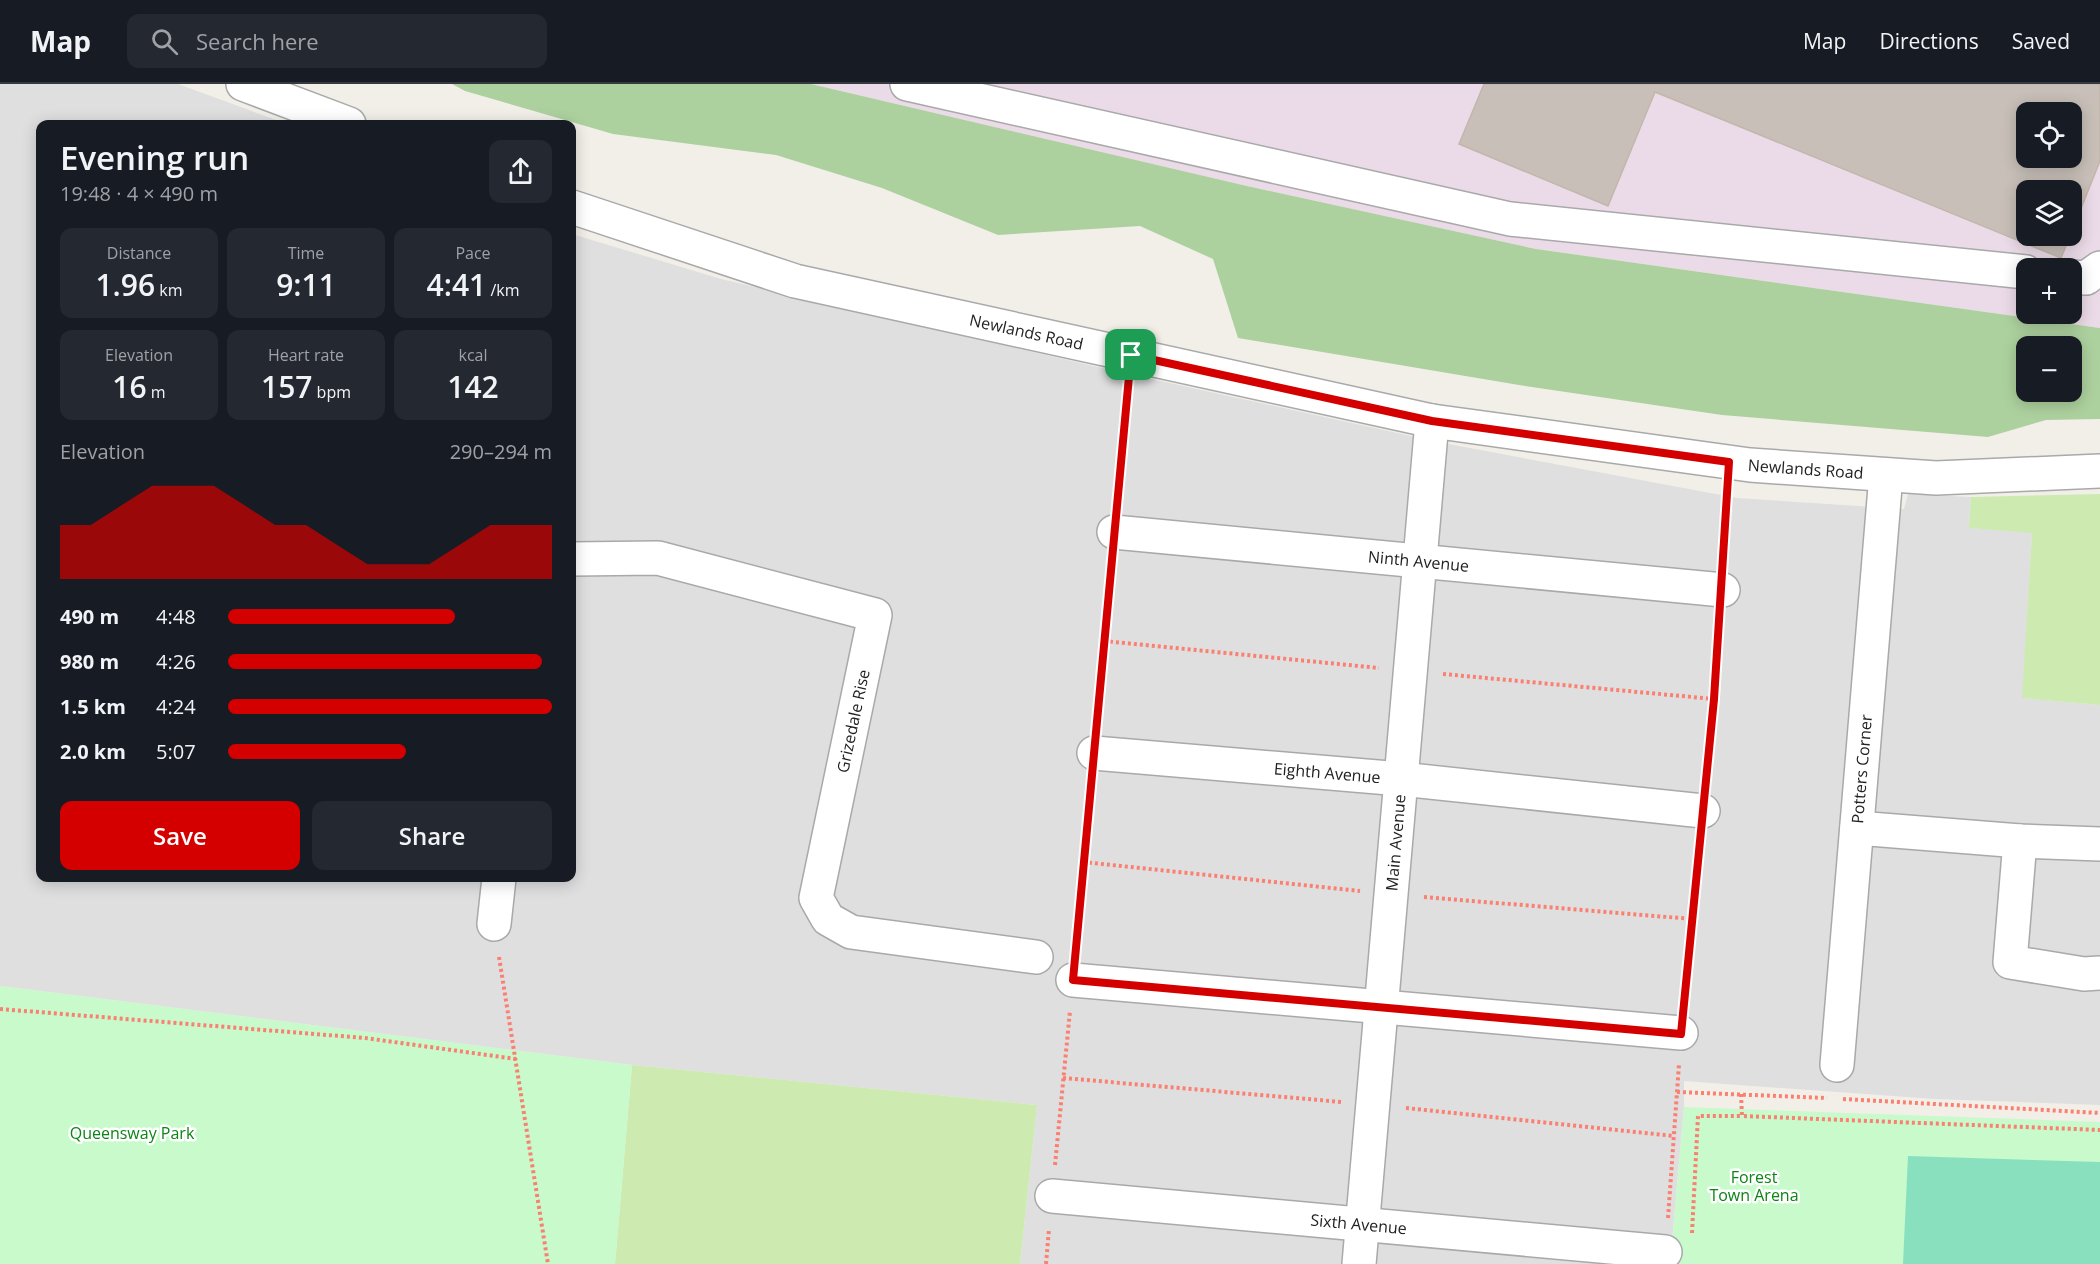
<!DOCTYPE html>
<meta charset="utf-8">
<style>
:root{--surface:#171b24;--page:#242831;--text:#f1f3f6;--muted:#9ea1a6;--line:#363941;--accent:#d40000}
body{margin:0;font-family:"Open Sans",sans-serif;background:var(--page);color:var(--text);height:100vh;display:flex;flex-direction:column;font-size:22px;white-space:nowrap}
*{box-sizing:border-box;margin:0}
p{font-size:20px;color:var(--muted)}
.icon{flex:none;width:33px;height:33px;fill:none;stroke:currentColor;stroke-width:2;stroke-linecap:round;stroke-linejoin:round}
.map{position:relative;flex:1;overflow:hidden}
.sheet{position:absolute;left:36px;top:36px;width:540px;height:762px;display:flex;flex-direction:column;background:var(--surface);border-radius:12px;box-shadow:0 3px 15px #0003}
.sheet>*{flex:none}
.fabs{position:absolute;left:2016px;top:18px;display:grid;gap:12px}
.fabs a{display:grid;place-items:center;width:66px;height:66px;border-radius:12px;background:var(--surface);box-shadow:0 3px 15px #0003;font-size:30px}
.pin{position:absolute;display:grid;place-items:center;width:51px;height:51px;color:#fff;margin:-26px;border-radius:12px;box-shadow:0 3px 9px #0006}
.round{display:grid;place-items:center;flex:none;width:63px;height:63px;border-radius:12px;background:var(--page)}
.overview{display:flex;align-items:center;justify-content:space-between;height:102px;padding:0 24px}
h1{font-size:33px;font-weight:600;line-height:45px}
.figures{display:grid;grid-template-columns:repeat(3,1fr);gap:9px;height:102px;padding:6px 24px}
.figures div{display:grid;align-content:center;border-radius:12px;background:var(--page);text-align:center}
.figures b{font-size:30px;font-weight:600}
.figures small{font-size:16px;font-weight:400}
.figures p{font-size:16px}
.chart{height:168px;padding:12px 24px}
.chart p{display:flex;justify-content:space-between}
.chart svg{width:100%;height:108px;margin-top:6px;fill:var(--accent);opacity:.7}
.button{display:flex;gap:12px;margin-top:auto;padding:12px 24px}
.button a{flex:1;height:69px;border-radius:12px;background:var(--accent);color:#fff;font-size:24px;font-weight:600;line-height:69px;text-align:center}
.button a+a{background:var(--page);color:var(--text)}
ul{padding:0 24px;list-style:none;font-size:20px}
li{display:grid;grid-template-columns:96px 72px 1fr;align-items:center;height:45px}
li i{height:15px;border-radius:8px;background:var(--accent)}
header{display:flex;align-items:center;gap:36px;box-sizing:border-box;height:84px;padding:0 30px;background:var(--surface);border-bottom:2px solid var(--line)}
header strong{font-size:28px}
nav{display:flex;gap:33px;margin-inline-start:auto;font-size:21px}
.search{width:420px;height:54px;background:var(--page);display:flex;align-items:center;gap:15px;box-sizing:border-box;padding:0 21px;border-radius:12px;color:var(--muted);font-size:22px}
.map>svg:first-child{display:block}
.residential{fill:#e0dfdf}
.industrial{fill:#ebdbe8;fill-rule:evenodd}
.grass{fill:#cdebb0}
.forest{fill:#add19e;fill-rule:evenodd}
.park{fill:#c8facc}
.pitch{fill:#88e0be}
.building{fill:#c7bfb8;stroke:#c4b6ab;stroke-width:1.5;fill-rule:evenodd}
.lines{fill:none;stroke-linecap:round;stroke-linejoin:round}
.minor-casing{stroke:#a9a9a9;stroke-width:36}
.path{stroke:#fa8072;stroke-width:4;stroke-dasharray:3 3;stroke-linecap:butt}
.minor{stroke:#fff;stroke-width:33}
.route-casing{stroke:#fff;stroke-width:12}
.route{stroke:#d40000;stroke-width:8}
.labels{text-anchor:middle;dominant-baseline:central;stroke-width:5;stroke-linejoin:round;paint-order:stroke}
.street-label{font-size:16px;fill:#222;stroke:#fff}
.park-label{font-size:16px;fill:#0c8416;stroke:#fff}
</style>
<header>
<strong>Map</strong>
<div class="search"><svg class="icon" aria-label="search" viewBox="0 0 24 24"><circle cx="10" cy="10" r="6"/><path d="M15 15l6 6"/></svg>Search here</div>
<nav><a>Map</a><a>Directions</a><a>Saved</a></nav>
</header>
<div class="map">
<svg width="2100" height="1180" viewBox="0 0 2100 1180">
<rect width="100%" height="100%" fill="#f2efe9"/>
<path class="residential" d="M0 0H178L287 40H40V794H572V150L721 195 1115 287 1443 359 1737 414 1904 425 1908 410 1971 413 1969 444 2032 448 2023 614 2100 621V1021L1935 1015 1684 997V1023L1670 1180H1020L1037 1021 632 981 0 902Z"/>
<path class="industrial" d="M811 0H2100V244L1536 165 1247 102ZM2026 28H2072V74H2026ZM2026 106H2072V152H2026ZM2026 184H2072V230H2026Z"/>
<g class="grass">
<path d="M2100 410V621L2022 614 2032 449 1969 444 1971 413Z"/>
<path d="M632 981 1037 1021 1020 1180H615Z"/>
</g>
<path class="forest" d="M452 0H811L1247 102 1536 165 2100 244V335L2046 336 1988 353 1722 331 1525 302 1238 254 1213 175 1140 142 998 151 882 104 776 71 613 50 465 7ZM2026 262H2072V308H2026Z"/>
<g class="park">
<path d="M0 902 632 981 615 1180H0Z"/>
<path d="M1684 1023 2100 1038V1180H1670Z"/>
</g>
<path class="pitch" d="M1908 1072 2100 1078V1180H1903Z"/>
<path class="building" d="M1484 0H2100V77L2072 147V106H2026V152H2070L2061 174 1655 8 1608 122 1459 60ZM2026 28H2072V74H2026Z"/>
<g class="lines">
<g class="minor-casing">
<g id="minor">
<path d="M243 0 349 40"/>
<path d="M907 0 1510 135 2026 188"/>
<path id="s1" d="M572 123 795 197 1432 337 1750 381 1936 394 2100 387"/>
<path d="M2072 193 2086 194 2100 184"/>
<path id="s2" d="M1114 448 1723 506"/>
<path d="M572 475 658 474 875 531 816 814 828 835 851 848 1036 873"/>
<path id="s3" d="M1094 669 1401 695 1703 727"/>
<path d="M1857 744 2020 757 2100 760"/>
<path d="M2020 757 2010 878 2084 890 2100 889"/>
<path d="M494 840 499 794"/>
<path d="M1073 896 1681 949"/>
<path id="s4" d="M1837 981 1886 391"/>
<path id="s5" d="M1052 1112 1665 1168"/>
<path id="s6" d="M1359 1180 1432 337"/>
</g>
</g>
<g class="path">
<path d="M1117 415 1128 303"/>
<path d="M1724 474 1728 410"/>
<path d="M1104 557 1379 584"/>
<path d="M1443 590 1714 615"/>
<path d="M1097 636 1111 482"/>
<path d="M1706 695 1720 538"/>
<path d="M1083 778 1360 807"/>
<path d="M1424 813 1692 835"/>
<path d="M1076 863 1091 700"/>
<path d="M499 873 548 1180"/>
<path d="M1684 916 1700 759"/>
<path d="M0 925 365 954 516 975"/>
<path d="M1063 994 1342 1018"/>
<path d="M1677 1008 1827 1014"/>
<path d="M1741 1010 1742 1032 2100 1046"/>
<path d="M1843 1015 2100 1029"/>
<path d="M1406 1024 1674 1052"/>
<path d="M1055 1081 1070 927"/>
<path d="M1668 1134 1679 980"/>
<path d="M1692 1149 1698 1032H1742"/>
<path d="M1046 1180 1049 1145"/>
</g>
<use href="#minor" class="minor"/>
</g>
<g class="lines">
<g class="route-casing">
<path id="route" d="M1131 271 1432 337 1729 378 1714 615 1681 950 1073 896Z"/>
</g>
<use href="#route" class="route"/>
</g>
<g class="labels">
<g class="street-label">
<text stroke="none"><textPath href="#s1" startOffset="472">Newlands Road</textPath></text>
<text stroke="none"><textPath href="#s1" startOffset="1264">Newlands Road</textPath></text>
<text stroke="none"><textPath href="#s2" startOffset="306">Ninth Avenue</textPath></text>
<text transform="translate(853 637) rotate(-78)">Grizedale Rise</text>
<text stroke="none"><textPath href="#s4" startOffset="297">Potters Corner</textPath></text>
<text stroke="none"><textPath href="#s3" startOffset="234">Eighth Avenue</textPath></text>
<text stroke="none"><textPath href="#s6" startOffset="423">Main Avenue</textPath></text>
<text stroke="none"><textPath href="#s5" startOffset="308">Sixth Avenue</textPath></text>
</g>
<g class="park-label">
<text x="132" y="1049">Queensway Park</text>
<text x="1754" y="1093">Forest<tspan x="1754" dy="18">Town Arena</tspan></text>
</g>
</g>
</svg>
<div class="fabs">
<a><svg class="icon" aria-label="locate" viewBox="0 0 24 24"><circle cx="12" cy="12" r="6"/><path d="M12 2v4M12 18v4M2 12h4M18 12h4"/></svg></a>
<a><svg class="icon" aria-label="layers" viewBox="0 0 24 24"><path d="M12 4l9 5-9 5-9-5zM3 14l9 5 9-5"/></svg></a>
<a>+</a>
<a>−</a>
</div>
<div class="pin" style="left:1131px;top:271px;background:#1e9e55"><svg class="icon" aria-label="arrive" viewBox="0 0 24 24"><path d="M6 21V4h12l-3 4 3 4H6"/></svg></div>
<section class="sheet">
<div class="overview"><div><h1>Evening run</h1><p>19:48 · 4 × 490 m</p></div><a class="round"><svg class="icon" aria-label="share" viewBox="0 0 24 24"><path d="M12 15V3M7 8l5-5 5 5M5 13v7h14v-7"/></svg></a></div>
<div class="figures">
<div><p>Distance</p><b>1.96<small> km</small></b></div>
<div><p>Time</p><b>9:11</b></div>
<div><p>Pace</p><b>4:41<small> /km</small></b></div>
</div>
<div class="figures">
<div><p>Elevation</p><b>16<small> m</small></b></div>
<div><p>Heart rate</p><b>157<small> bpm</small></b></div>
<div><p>kcal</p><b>142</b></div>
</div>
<div class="chart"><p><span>Elevation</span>290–294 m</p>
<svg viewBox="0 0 160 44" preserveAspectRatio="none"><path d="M0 44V22L10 22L20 14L30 6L40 6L50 6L60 14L70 22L80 22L90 30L100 38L110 38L120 38L130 30L140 22L150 22L160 22V44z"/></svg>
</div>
<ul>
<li><b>490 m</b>4:48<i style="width:70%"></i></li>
<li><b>980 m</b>4:26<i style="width:97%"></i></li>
<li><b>1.5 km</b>4:24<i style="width:100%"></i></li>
<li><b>2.0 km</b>5:07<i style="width:55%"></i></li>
</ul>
<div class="button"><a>Save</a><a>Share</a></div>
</section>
</div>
